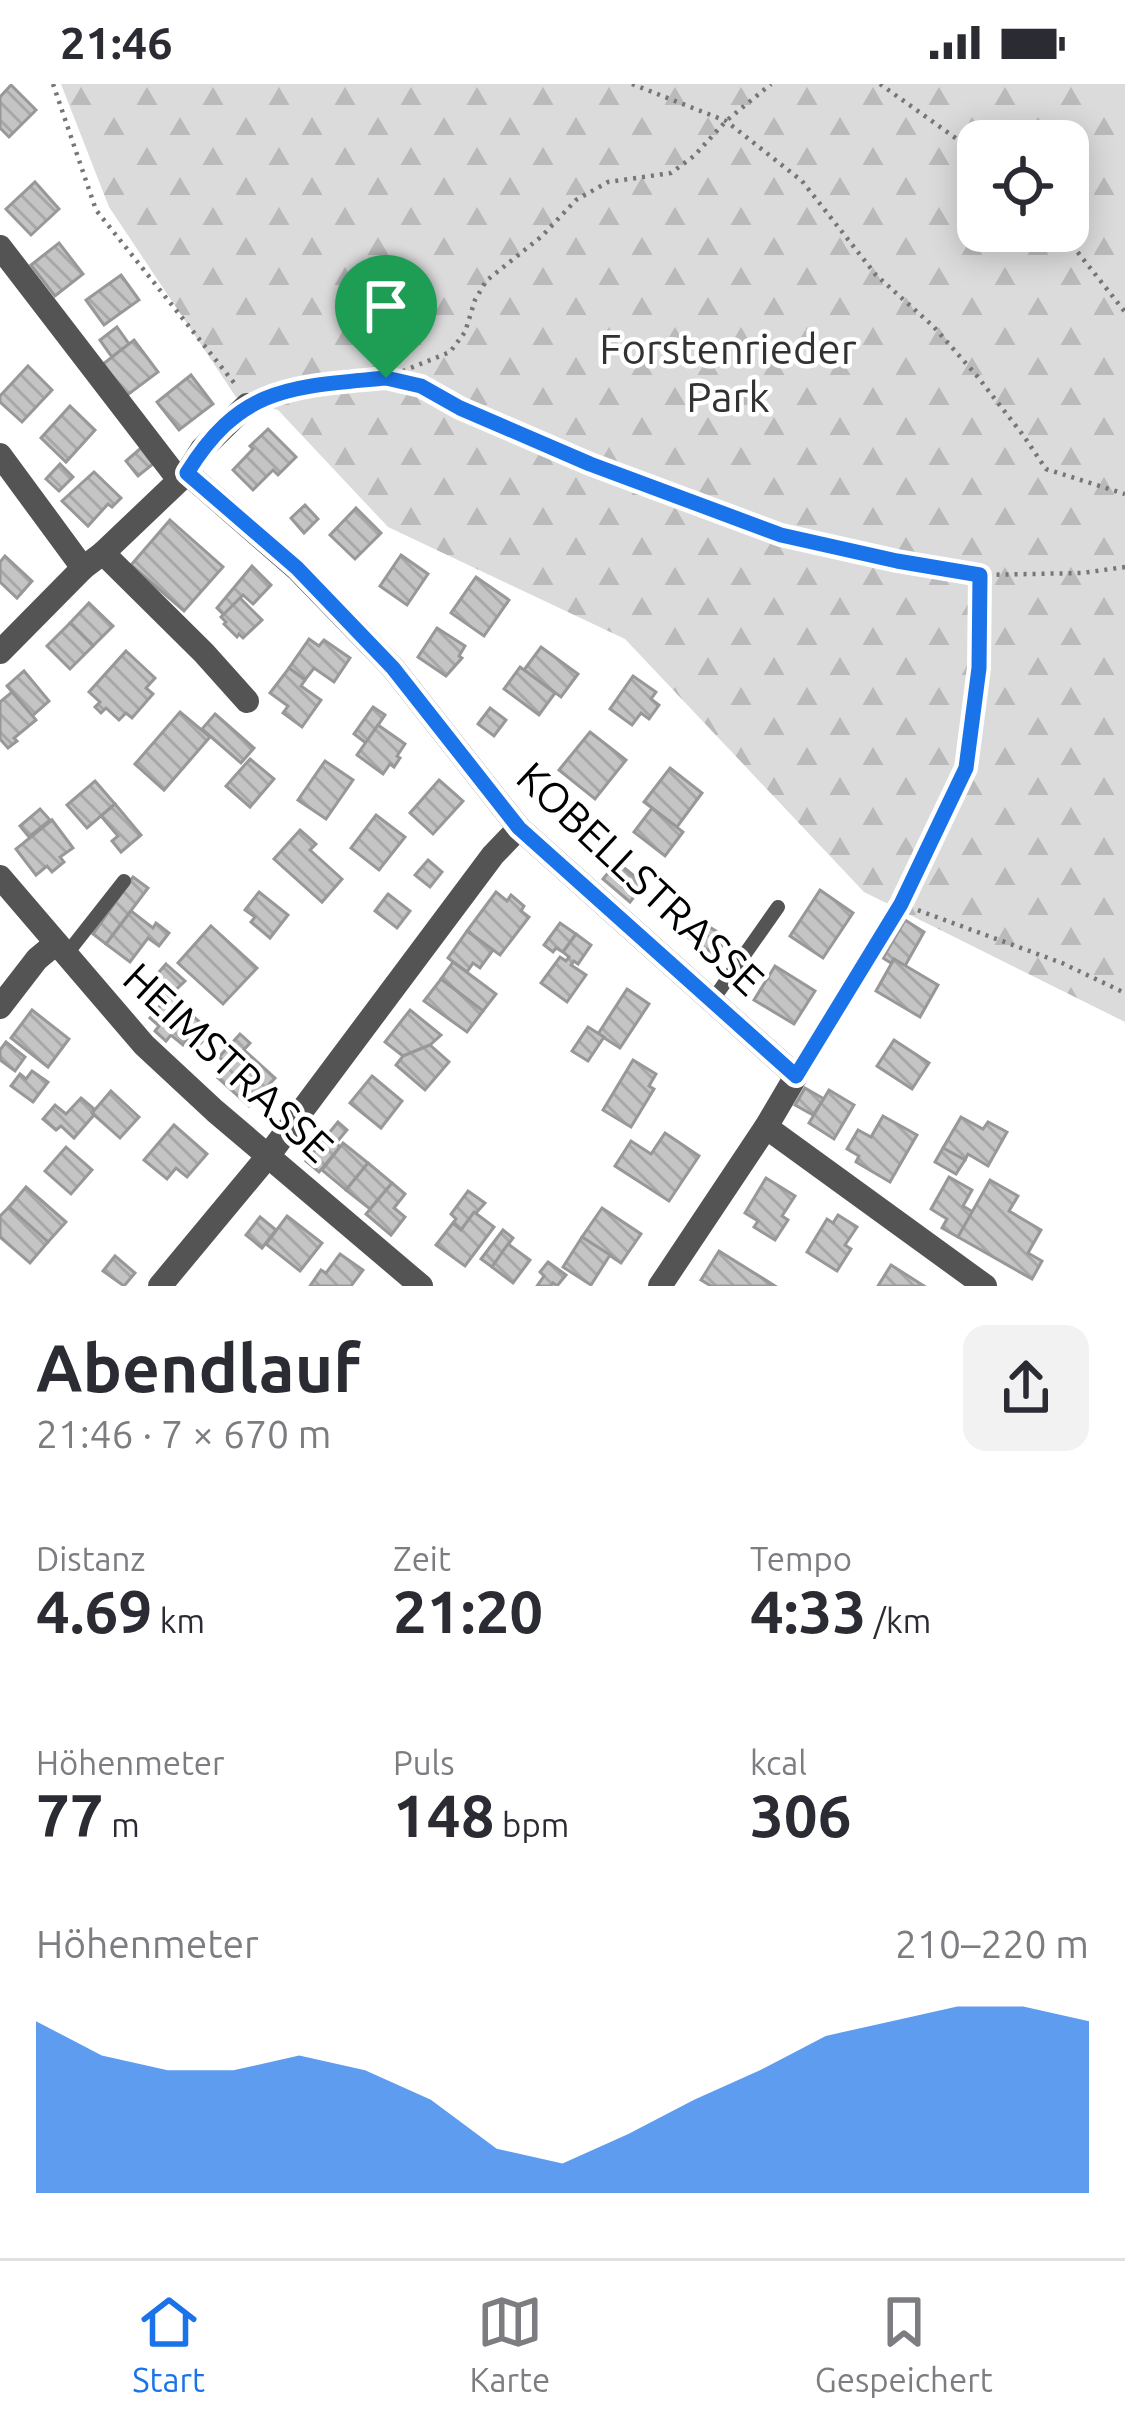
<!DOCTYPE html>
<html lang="de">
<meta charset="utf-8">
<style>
:root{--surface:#fff;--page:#f2f2f3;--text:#2b2b33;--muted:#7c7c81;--line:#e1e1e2;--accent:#1a73e8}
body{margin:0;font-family:Ubuntu,sans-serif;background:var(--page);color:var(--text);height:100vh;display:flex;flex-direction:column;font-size:45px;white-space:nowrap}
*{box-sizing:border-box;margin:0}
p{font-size:39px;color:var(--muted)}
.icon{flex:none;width:66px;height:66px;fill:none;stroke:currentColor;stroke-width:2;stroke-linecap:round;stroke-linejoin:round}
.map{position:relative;height:1202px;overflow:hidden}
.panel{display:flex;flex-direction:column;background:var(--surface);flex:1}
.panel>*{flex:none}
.controls{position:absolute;left:957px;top:36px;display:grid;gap:24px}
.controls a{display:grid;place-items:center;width:132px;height:132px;border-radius:24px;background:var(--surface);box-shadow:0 6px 30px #0003;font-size:60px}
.pin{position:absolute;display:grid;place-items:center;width:102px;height:102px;color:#fff;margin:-123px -51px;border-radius:50% 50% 50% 0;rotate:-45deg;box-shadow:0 0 12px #0007}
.pin .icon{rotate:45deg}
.round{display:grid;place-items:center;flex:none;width:126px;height:126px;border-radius:24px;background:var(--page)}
.overview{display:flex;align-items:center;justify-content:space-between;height:204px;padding:0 36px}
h1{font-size:66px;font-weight:600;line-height:90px}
.stats{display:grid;grid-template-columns:repeat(3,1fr);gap:18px;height:204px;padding:12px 36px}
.stats div{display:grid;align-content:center}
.stats b{font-size:60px;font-weight:600}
.stats small{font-size:33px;font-weight:400}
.stats p{font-size:33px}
.chart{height:336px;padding:24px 36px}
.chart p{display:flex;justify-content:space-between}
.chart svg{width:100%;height:216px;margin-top:12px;fill:var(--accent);opacity:.7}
.status{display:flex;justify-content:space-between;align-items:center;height:84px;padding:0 60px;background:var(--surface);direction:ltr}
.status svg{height:33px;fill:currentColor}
.tabs{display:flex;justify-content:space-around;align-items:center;height:168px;border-top:3px solid var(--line);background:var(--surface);font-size:33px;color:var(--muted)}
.tabs a{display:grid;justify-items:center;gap:6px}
.tabs .on{color:var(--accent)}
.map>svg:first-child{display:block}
.forest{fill:url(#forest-firs);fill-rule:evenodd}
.building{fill:url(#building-back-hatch);stroke:#989898;stroke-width:3}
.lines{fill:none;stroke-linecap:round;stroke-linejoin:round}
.path{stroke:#767676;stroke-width:4.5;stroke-dasharray:3 6;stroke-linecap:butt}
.service{stroke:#545454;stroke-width:14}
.minor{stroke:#545454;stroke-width:24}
.route-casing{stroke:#fff;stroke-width:24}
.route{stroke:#1a73e8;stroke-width:15}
.labels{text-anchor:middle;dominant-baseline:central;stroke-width:9;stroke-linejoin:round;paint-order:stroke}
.park-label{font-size:42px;fill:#323232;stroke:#fff}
.street-label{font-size:42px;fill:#000;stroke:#fff}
</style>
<div class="status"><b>21:46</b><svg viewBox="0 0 49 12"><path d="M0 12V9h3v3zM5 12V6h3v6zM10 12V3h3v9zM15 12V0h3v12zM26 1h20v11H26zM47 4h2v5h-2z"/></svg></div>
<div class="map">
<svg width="1125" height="1202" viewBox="0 0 1125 1202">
<defs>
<pattern id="forest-firs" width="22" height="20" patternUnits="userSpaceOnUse" patternTransform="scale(3)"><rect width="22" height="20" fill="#dbdbdb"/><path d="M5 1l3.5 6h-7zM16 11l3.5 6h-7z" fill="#bababa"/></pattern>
<pattern id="building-back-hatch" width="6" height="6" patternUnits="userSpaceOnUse" patternTransform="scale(3)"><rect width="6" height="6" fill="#c4c4c4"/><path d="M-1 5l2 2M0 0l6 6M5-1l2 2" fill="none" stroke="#a7a7a7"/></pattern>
</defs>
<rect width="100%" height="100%" fill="#fff"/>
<path class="forest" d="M61 0H1125V938L864 808 625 555 388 443 278 326 236 313 109 123ZM978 57H1068V147H978Z"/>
<g class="building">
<path d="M11 1 36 26 9 53 0 44V13Z"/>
<path d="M35 98 59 125 31 151 6 125Z"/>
<path d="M59 159 83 190 55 212 31 181Z"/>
<path d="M121 191 139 216 104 241 86 216Z"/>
<path d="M117 243 129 260 112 273 100 256Z"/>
<path d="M134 256 158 288 126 312 103 280Z"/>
<path d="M28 282 52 306 22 338 0 318V312Z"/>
<path d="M191 291 213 320 179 346 157 318Z"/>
<path d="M70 322 95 346 66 378 41 354Z"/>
<path d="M268 345 296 373 278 391 273 386 253 406 233 386 253 365 250 362Z"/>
<path d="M141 364 153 380 138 392 126 377Z"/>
<path d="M60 380 73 393 59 407 46 395Z"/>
<path d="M94 388 121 414 112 423 108 420 88 442 62 417Z"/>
<path d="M305 421 318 435 304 449 291 434Z"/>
<path d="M356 424 381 449 355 475 330 451Z"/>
<path d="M170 436 223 483 184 527 131 481Z"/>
<path d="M401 471 428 490 407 521 380 502Z"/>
<path d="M5 472 32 497 17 514 0 498V478Z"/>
<path d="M252 482 271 501 253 520 243 511 224 531 217 524Z"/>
<path d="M476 493 509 516 484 552 451 529Z"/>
<path d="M240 514 262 536 243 554 239 550 237 553 224 540 226 538 221 533Z"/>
<path d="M89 519 113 542 93 562 70 539Z"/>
<path d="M70 539 93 562 70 585 47 562Z"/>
<path d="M437 544 465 562 459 572 462 574 446 592 418 573Z"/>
<path d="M309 555 319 562 324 556 350 574 334 598 314 584 305 596 289 584Z"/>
<path d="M541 563 578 590 561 613 524 586Z"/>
<path d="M126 567 155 594 146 604 153 610 132 634 126 629 119 636 106 624 101 629 95 623 100 618 89 608Z"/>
<path d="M520 583 555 609 539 631 504 605Z"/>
<path d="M289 584 305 596 301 602 321 616 302 643 283 629 288 622 270 609Z"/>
<path d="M24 587 49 617 32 632 7 602Z"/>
<path d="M633 592 656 608 651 615 659 621 649 635 641 629 632 641 610 625Z"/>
<path d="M12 608 36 636 14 654 17 657 8 664 0 655V618Z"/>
<path d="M373 623 385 631 366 659 354 650Z"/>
<path d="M490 624 506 636 494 652 478 640Z"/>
<path d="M180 628 210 653 164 706 135 680Z"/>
<path d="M215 630 254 664 241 679 202 645Z"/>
<path d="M378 641 405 660 397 672 400 674 394 683 390 680 383 690 357 671Z"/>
<path d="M590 648 626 676 595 715 559 686Z"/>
<path d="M250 675 274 695 250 723 226 702Z"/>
<path d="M325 677 353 696 326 735 298 716Z"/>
<path d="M670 684 702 709 677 743 644 718Z"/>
<path d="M439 696 463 717 433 750 410 729Z"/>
<path d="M95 697 115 720 87 744 67 721Z"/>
<path d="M115 720 141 751 121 768 112 757 118 752 101 732Z"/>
<path d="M652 724 683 748 665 772 634 748Z"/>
<path d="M40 725 50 736 29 753 20 742Z"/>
<path d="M376 731 405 753 379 786 351 764Z"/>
<path d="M52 736 73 764 60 773 64 778 52 788 47 782 36 791 16 765Z"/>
<path d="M300 746 316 760 310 766 342 795 322 818 274 775Z"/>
<path d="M428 776 442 788 430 803 415 791Z"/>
<path d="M617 778 644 800 630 818 603 795Z"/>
<path d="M133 793 148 804 106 860 93 850Z"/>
<path d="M820 806 853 829 823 874 790 852Z"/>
<path d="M259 808 288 831 270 854 251 838 255 833 245 826Z"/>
<path d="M496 808 507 817 511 811 524 822 521 827 529 833 500 871 467 847Z"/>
<path d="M388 810 410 827 397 844 375 827Z"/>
<path d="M131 827 153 844 156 839 169 849 159 862 148 854 130 878 106 860Z"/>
<path d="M905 836 924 848 905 882 894 875 891 879 883 874Z"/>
<path d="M700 837 727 854 716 871 689 854Z"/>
<path d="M560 839 576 850 563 868 556 864 553 868 544 861Z"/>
<path d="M211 842 257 884 223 920 178 879Z"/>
<path d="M467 847 493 866 480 884 473 879 467 888 448 874Z"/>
<path d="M576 850 591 861 578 880 574 877 571 881 586 891 567 918 541 899 560 873 566 877 569 873 563 868Z"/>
<path d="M894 875 938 901 920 933 876 907Z"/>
<path d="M453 878 496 910 483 927 441 895Z"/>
<path d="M166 880 185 897 163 918 146 903Z"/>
<path d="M775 882 815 907 794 940 754 916Z"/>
<path d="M441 895 483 927 467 948 424 917Z"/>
<path d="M627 905 649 920 620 964 598 950Z"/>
<path d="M169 911 211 948 198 962 189 954 183 961 171 951 166 957 155 947 159 942 150 934Z"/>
<path d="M32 926 69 955 48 983 11 954Z"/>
<path d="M410 926 441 951 430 961 403 972 385 958Z"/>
<path d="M588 943 604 953 588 977 572 967Z"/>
<path d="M240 950 250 959 229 982 219 973Z"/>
<path d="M894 956 929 979 912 1005 877 982Z"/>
<path d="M6 958 25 973 15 987 0 976V966Z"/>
<path d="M430 961 449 978 425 1006 396 981 403 972Z"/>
<path d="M244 966 275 994 249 1022 218 994Z"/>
<path d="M633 976 656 990 649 1002 654 1005 631 1043 603 1026Z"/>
<path d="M32 987 48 998 33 1018 11 1002 20 990 26 995Z"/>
<path d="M372 992 402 1017 381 1044 350 1019Z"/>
<path d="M805 1004 824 1015 813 1031 795 1021Z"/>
<path d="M829 1006 854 1021 834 1055 809 1039Z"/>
<path d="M111 1007 139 1033 120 1054 92 1029Z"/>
<path d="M81 1014 94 1025 92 1029 94 1031 74 1054 61 1042 56 1046 43 1035 55 1021 66 1030Z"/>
<path d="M883 1032 917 1051 890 1098 856 1078 859 1072 847 1065 858 1046 871 1053Z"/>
<path d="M961 1033 983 1045 988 1038 1007 1048 988 1082 968 1070 965 1076 943 1064Z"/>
<path d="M338 1038 347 1046 336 1059 340 1063 319 1088 306 1077Z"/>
<path d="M174 1041 207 1070 187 1093 176 1084 167 1095 144 1076Z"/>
<path d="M665 1049 699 1072 669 1117 615 1082 631 1057 651 1070Z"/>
<path d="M343 1059 368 1079 346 1106 322 1086Z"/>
<path d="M66 1063 92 1086 71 1110 45 1087Z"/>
<path d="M943 1064 965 1076 956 1090 935 1078Z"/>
<path d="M368 1079 392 1099 370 1125 346 1106Z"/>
<path d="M949 1093 972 1106 963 1122 973 1128 958 1153 942 1144 947 1135 931 1125Z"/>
<path d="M766 1094 795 1112 782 1132 788 1136 775 1156 754 1143 758 1137 745 1129Z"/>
<path d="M990 1096 1018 1112 1009 1127 1041 1146 1028 1169 1042 1177 1032 1195 958 1153Z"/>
<path d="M392 1099 405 1110 394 1124 405 1133 391 1151 366 1130Z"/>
<path d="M26 1103 66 1138 48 1158 9 1123Z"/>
<path d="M468 1107 485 1119 461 1146 453 1139 456 1135 451 1130Z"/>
<path d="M9 1123 48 1158 30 1179 0 1153V1132Z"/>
<path d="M602 1124 641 1150 621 1179 582 1153Z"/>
<path d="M474 1128 494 1143 465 1182 436 1161 453 1139 461 1146Z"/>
<path d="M838 1131 857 1143 845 1161 851 1165 837 1187 807 1168 827 1135 833 1139Z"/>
<path d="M287 1132 322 1159 300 1187 266 1160Z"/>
<path d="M260 1133 276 1146 262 1164 246 1151Z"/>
<path d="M503 1146 513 1154 492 1183 481 1175Z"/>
<path d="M582 1153 610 1171 591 1201 563 1183Z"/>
<path d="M508 1160 530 1176 513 1199 492 1183Z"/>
<path d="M719 1167 775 1202H711L701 1196Z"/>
<path d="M340 1170 363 1186 351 1202H310L321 1186 326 1189Z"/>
<path d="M115 1172 135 1189 124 1202 103 1187Z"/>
<path d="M548 1178 566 1191 557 1202 553 1199 551 1202H537L544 1192 540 1188Z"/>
<path d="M891 1181 924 1202H878Z"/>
</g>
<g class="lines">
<g class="path">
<path d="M53 0 96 126 235 300"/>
<path d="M632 0 726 37 802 97 876 191 934 243 977 292 1023 351 1046 385 1125 410"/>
<path d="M880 0 978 70"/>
<path d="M1061 147 1125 228"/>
<path d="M386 294 450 268 465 248 475 216 486 197 542 152 576 116 608 98 671 89 694 72 726 37 771 0"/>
<path d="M268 312 308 302 386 294 421 303 460 324 590 380 781 451 897 477 980 491 1082 489 1125 483"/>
<path d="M901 820 1062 879 1125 909"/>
<path d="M808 972 901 820 966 684 979 584 980 491"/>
</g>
<g class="service">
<path d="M65 872 124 797"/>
<path d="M712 917 778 823"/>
</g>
<g class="minor">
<path d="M0 163 179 396"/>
<path d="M0 371 83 484"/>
<path d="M187 389 297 485 393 584 519 744 796 992 766 1043 660 1202"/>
<path d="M103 469 204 569 247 617"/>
<path d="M0 568 83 484 103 469 187 389 202 365 247 321"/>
<path d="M0 793 144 961 215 1027 421 1202"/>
<path d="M0 923 37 875 55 860"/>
<path d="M766 1043 985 1202"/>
<path d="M160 1202 268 1072 493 771 519 744"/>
</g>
</g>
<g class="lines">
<g class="route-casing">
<path id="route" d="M386 294 421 302 460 324 590 380 781 451 897 477 980 491 979 584 966 684 901 820 796 992 519 744 393 584 297 484 187 389C241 301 293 303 386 294Z"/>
</g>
<use href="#route" class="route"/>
</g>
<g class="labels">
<g class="park-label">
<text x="728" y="264">Forstenrieder<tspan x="728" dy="48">Park</tspan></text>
</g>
<g class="street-label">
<text transform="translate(641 794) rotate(43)">KOBELLSTRASSE</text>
<text transform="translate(229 978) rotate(43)">HEIMSTRASSE</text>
</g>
</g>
</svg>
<div class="controls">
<a><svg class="icon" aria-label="locate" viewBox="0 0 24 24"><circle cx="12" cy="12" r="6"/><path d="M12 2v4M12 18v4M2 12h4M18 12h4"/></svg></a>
</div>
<div class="pin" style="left:386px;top:294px;background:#1e9e55"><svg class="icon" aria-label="arrive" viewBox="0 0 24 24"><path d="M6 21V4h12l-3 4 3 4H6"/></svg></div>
</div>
<section class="panel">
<div class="overview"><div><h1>Abendlauf</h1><p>21:46 · 7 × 670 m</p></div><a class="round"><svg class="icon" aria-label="share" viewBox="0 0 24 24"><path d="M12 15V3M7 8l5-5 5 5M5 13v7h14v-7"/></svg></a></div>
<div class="stats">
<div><p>Distanz</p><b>4.69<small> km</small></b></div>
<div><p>Zeit</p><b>21:20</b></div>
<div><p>Tempo</p><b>4:33<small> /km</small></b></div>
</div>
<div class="stats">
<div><p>Höhenmeter</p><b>77<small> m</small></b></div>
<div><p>Puls</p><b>148<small> bpm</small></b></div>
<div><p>kcal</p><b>306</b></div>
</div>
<div class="chart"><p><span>Höhenmeter</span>210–220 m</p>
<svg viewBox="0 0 160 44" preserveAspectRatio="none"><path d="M0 44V9L10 16L20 19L30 19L40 16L50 19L60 25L70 35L80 38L90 32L100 25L110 19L120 12L130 9L140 6L150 6L160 9V44z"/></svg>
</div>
</section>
<nav class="tabs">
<a class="on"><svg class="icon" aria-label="home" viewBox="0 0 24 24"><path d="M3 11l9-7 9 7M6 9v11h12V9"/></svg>Start</a>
<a><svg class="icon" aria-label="map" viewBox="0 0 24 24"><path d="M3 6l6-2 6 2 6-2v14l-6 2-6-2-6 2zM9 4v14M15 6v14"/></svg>Karte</a>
<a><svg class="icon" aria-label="saved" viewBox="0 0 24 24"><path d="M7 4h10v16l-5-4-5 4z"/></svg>Gespeichert</a>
</nav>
